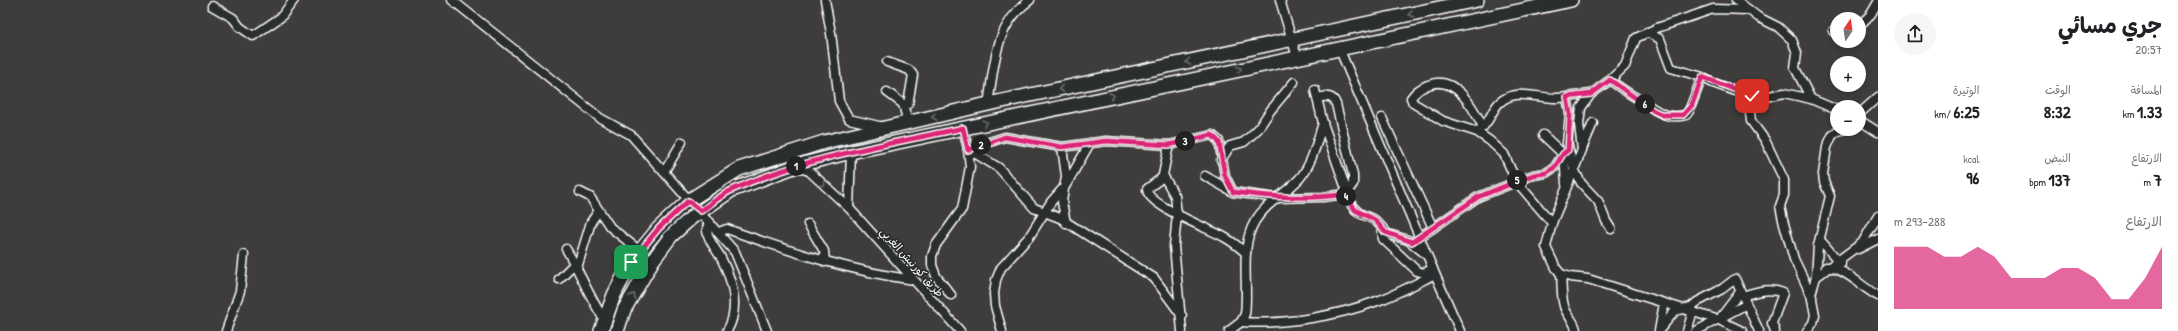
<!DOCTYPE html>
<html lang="ar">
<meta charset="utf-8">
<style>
:root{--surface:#fff;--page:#f6f6f6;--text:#202124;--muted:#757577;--accent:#db2777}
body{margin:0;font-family:"Patrick Hand","Playpen Sans Arabic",sans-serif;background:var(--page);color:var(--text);direction:rtl;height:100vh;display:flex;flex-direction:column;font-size:15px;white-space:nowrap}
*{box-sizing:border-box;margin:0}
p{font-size:13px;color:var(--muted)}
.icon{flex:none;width:22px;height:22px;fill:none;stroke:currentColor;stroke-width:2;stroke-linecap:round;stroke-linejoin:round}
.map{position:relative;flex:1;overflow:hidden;direction:ltr}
.side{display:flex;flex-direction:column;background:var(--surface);width:300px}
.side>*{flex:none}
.needle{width:26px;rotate:13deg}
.fabs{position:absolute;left:1830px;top:12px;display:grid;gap:8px}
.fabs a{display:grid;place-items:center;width:36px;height:36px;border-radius:50%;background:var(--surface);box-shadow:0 2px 6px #0003;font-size:20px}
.pin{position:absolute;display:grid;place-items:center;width:34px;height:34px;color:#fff;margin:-17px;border-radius:8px;box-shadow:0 2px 6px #0006}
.km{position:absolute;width:20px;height:20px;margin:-10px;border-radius:50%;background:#222;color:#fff;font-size:11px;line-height:20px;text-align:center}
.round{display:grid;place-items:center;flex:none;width:42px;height:42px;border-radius:21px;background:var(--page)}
.summary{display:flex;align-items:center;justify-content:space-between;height:68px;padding:0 16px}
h1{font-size:22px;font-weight:700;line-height:30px}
.metrics{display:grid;grid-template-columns:repeat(3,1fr);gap:6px;height:68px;padding:4px 16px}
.metrics div{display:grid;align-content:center}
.metrics b{font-size:17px;font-weight:700}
.metrics small{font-size:11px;font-weight:400}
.metrics p{font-size:11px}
.chart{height:112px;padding:8px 16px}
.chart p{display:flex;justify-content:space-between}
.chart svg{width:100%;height:72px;margin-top:4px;fill:var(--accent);opacity:.7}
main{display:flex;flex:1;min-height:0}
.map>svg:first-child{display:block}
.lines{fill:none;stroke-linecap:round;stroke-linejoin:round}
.street-casing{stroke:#fff;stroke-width:11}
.primary-casing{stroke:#fff;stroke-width:16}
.street{stroke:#2a2d2e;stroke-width:8}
.primary{stroke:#2a2d2e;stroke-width:13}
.oneway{stroke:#6a6c6d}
.route-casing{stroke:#fff;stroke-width:8}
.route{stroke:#db2777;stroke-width:5}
.labels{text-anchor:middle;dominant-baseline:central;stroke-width:3.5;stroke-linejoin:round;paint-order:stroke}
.street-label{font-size:11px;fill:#fff;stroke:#2a2d2e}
</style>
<main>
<section class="side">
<div class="summary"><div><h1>جري مسائي</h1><p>20:57</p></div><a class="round"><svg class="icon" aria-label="share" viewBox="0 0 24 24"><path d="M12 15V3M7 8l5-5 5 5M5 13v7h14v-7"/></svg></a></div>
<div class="metrics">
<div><p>المسافة</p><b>1.33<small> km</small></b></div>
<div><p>الوقت</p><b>8:32</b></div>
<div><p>الوتيرة</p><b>6:25<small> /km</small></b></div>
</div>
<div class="metrics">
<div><p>الارتفاع</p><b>7<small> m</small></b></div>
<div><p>النبض</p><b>137<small> bpm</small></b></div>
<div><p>kcal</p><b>96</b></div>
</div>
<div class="chart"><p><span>الارتفاع</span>288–293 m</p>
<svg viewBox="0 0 160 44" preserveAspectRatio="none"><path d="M0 44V6L10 6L20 6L30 12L40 12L50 6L60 12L70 25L80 25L90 25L100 19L110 19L120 25L130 38L140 38L150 25L160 6V44z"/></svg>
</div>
</section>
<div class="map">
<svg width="1878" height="331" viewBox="0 0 1878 331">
<rect width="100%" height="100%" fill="#3f3c3c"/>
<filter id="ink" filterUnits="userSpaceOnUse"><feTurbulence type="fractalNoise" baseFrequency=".025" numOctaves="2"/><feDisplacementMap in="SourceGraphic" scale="8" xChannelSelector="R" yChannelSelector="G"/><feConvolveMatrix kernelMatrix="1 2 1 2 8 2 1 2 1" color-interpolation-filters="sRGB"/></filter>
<g filter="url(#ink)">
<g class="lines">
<g class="street-casing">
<g id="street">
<path d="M452 0 600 118 631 135 735 252 767 331"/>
<path d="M825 0 831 33 839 101 849 119 879 126"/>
<path d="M1280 0 1297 57"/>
<path d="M1736 0 1749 10"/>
<path d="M212 6 233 18 240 27 253 36 281 17 294 0"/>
<path d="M1859 26 1871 14 1878 2"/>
<path d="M1833 31H1837"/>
<path d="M1647 32 1660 39 1671 68 1699 76 1713 83 1752 97H1765L1784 93 1811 99 1837 110"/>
<path d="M1339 48 1433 269 1424 273 1417 271 1383 239 1382 230"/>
<path d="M887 62 909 70 913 75 908 104H903"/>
<path d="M1610 80C1621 89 1633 96 1645 103 1660 113 1666 119 1686 115L1689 111 1702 77"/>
<path d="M1315 90 1323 123 1352 206 1359 213 1375 220 1388 234 1408 240 1423 252"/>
<path d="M887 92 903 104 908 123"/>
<path d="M1748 95 1751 121 1765 140 1784 180V195L1780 206 1783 220 1794 259 1812 297"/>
<path d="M1567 97 1570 114 1567 143 1574 169 1581 183 1598 201 1606 221 1611 229"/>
<path d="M988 104C995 63 994 26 1030 0"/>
<path d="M1859 114 1878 97"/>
<path d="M1382 118 1433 228"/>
<path d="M1859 120 1878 132"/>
<path d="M1483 127C1473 107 1455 74 1428 85 1420 88 1416 91 1411 98L1413 103 1443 121 1477 132 1490 141 1504 154 1516 181 1552 223"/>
<path d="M1479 130C1490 123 1491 111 1499 103 1516 87 1538 99 1558 98 1569 97 1580 95 1591 94"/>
<path d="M1169 145 1163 175 1175 196 1177 214 1174 246 1182 331"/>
<path d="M1062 147 1066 176 1062 202 1066 223"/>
<path d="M968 149 1005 137 1062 147 1106 141 1169 145 1212 135 1219 141 1225 176 1233 192"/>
<path d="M968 149 999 168 1034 208 1060 218 1154 278 1182 316"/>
<path d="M1582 149 1593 123"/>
<path d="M1564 153 1566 184"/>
<path d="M1221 160 1230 146 1244 142 1258 129 1270 111 1294 82"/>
<path d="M796 167 809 171 849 208 960 331"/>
<path d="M664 172 682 142"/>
<path d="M1205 176 1233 192 1277 198 1323 197 1346 194 1353 184V175L1336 104C1333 95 1325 96 1317 98"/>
<path d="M1163 177 1147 189C1146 205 1210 229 1224 237 1232 241 1239 247 1246 253"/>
<path d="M580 192 590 197 610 227 640 251"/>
<path d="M849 208 851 152"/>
<path d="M710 222C708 225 706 227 707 231 708 240 715 248 720 256 732 279 741 307 727 331"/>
<path d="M808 224 824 251 825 262"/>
<path d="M719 232 727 229C789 251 849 271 914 280"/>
<path d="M1414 241 1478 197 1533 175 1546 173 1555 167 1563 154 1543 135"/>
<path d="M1821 241 1841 264"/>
<path d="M566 249C580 272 589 297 604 319"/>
<path d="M1858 249 1878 239"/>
<path d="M1431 265 1460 331"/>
<path d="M1826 267C1847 269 1860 286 1878 296"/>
<path d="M577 268 591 222 598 212"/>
<path d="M1561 274C1562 284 1561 296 1564 306 1566 315 1576 322 1576 331"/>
<path d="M1816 277 1862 243 1878 216"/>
<path d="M559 279 575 263"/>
<path d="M951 295 936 276 932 265V256L936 245 962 209 970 167 968 149 963 128"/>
<path d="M1742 296C1756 292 1769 287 1783 293L1772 323 1775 331"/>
<path d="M1664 303 1719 320 1742 331"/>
<path d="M1721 317 1740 292"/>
<path d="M1241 322C1285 325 1338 316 1380 300 1399 293 1417 283 1435 274"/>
<path d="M1661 328 1675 311 1691 307 1697 302 1722 289 1735 279 1759 331"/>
<path d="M226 331 240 291 244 255"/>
<path d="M1002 331 995 306 994 294 996 280 1001 268 1029 237 1051 202 1066 185 1090 143"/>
<path d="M1229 331 1241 322 1245 314C1249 284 1239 248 1255 221 1266 203 1285 194 1299 179 1312 165 1317 141 1323 123"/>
<path d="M1659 331 1664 303 1588 279 1570 277 1561 274 1556 268 1546 247 1552 223 1582 150 1579 124 1581 108 1591 94 1610 80 1625 66 1636 38 1657 28 1713 9 1749 10 1758 17 1778 27 1792 40 1797 53 1795 68 1811 99"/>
<path d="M1687 331 1693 311"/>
<path d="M1696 331 1745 305"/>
<path d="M1807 331 1813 323 1815 315 1811 294 1816 277 1818 246 1830 196 1824 182 1823 174 1827 147 1832 136 1837 131 1845 129"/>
</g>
</g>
<g class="primary-casing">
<g id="primary">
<path d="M601 331 614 295 631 262 659 228 688 201 739 169 824 142 988 104 1477 0"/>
<path d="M617 331 624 310 653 260 671 236 691 218 732 190 799 165 851 152 1571 0"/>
</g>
</g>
<use href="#street" class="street"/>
<use href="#primary" class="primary"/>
</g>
<defs><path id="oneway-chevron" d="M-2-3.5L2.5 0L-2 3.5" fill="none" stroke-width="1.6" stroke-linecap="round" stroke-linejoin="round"/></defs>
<g class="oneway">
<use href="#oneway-chevron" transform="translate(1411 14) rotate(168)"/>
<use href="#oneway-chevron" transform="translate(1188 62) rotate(168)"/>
<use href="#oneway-chevron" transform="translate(1239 69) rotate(-12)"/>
<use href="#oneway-chevron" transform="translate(1061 89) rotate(168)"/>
<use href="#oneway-chevron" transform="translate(1112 96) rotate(-12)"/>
<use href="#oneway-chevron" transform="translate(934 117) rotate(166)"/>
<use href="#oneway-chevron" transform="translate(985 123) rotate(-12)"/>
<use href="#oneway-chevron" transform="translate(823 184) rotate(42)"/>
<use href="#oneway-chevron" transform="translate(633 296) rotate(-60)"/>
</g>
</g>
<g class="lines" filter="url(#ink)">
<g class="route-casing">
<path id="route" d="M631 262 659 228 688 201 701 211C711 204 722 194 734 189 806 157 886 145 963 128L968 150 1005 137 1062 147 1106 141 1169 145 1212 135 1219 142 1225 176 1233 192C1272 197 1307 200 1346 194L1355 210 1375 220 1385 232 1412 242 1478 197 1533 175 1546 173 1555 167 1563 154 1568 150 1570 114 1567 97 1591 94 1610 80 1654 111 1663 115H1683L1692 105 1702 77 1752 96"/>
</g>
<use href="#route" class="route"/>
</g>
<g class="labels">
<g class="street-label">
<text transform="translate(912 262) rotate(48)">طريق كورنيش الغربي</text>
</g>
</g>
</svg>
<div class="fabs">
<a><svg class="needle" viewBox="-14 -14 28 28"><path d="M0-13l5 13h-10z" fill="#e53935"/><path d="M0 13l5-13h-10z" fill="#757577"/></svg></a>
<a>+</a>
<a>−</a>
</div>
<div class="pin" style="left:631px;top:262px;background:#1e9e55"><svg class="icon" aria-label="arrive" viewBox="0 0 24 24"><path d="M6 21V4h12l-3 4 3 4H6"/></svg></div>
<div class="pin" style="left:1752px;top:96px;background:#d93025"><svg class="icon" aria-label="check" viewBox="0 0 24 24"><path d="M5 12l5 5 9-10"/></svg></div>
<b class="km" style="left:796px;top:166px">1</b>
<b class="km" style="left:981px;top:145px">2</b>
<b class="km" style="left:1185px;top:141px">3</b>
<b class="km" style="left:1346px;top:196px">4</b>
<b class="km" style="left:1517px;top:180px">5</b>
<b class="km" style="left:1645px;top:104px">6</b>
</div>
</main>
